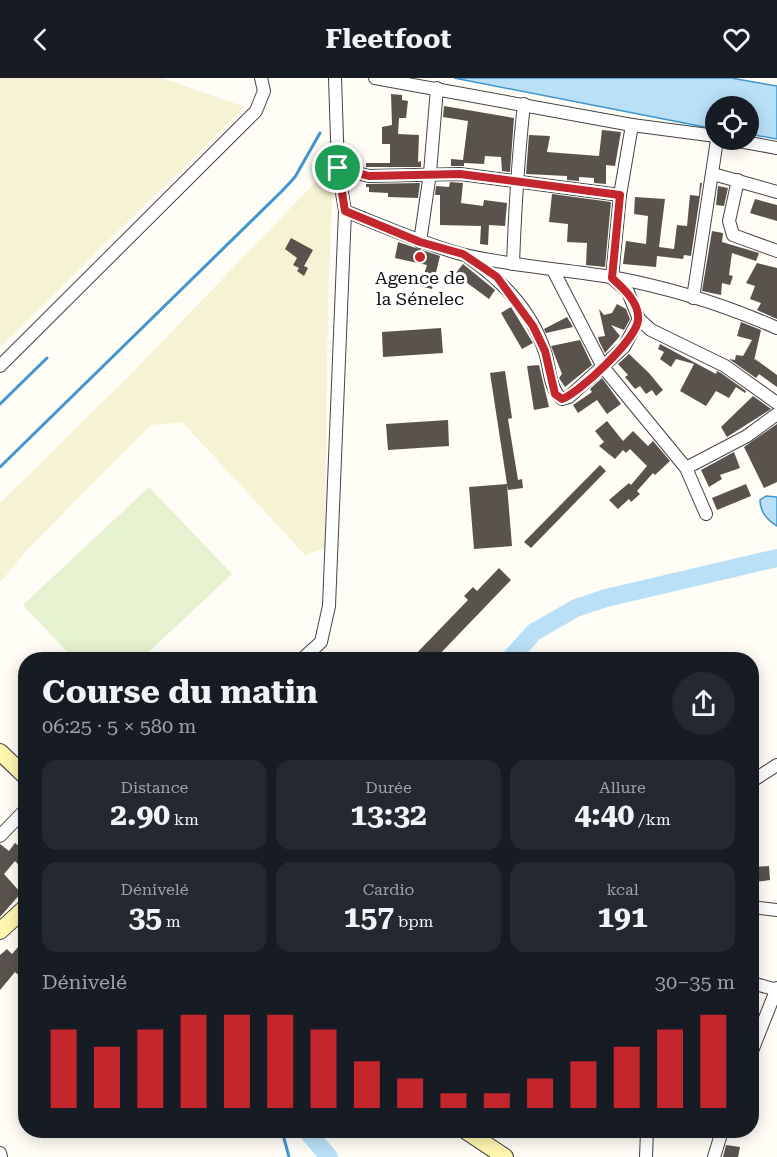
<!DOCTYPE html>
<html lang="fr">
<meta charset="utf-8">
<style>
:root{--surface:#171b24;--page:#242831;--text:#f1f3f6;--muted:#9ea1a6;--accent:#c4262e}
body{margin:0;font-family:"Roboto Serif",serif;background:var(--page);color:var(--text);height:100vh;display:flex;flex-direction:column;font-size:22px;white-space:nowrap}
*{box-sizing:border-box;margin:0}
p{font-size:20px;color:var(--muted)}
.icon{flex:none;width:33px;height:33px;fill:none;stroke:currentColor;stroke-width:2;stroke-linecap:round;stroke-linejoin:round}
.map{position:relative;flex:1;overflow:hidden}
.panel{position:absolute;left:18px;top:574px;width:741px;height:486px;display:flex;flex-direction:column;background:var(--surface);border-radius:24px;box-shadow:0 3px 15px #0003}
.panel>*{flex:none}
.buttons{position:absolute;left:705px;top:18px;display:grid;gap:12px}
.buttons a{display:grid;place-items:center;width:54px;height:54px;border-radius:50%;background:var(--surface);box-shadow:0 3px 15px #0003;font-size:30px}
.pin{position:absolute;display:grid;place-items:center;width:51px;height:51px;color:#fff;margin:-26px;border:3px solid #fff;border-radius:50%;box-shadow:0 2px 6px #0007}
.round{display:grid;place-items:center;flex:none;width:63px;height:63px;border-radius:32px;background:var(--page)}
.summary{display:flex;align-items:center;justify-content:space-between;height:102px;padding:0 24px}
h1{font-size:33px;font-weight:700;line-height:45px}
.stats{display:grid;grid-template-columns:repeat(3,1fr);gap:9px;height:102px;padding:6px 24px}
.stats div{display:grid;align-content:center;border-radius:15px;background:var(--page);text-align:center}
.stats b{font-size:30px;font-weight:700}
.stats small{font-size:16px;font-weight:400}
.stats p{font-size:16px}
.chart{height:168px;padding:12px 24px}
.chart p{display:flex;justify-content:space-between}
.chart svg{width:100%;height:108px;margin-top:6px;stroke:var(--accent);stroke-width:6}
header{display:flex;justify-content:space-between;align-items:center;height:78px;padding:0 24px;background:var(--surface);font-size:27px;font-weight:700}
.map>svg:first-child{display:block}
.farmland{fill:#f6f3d4}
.pitch{fill:#e6f2cf}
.water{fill:#b9e0f7;stroke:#3f96cf;stroke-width:1.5}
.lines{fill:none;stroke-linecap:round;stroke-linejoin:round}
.stream{stroke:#3f96cf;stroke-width:3}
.river{stroke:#b9e0f7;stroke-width:18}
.building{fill:#5a524d}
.street-casing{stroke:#444;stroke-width:14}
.secondary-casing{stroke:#333;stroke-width:18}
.street{stroke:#fff;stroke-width:12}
.secondary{stroke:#fff6b0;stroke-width:16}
.route-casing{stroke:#fff;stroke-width:12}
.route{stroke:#c4262e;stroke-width:8}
.poi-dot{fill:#c4262e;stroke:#fff;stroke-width:2}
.labels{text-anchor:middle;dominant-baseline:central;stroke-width:6;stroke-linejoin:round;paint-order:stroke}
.poi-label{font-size:18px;fill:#111;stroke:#fff}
</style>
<header><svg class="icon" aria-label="back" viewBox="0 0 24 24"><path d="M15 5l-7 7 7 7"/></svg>Fleetfoot<svg class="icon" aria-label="heart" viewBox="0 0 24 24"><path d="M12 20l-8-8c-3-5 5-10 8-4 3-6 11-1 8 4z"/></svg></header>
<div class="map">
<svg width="777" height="1079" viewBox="0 0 777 1079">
<rect width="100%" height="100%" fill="#fffdf5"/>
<g class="farmland">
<path d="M0 0H162L245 29 0 269Z"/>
<path d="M331 88 333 98 328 225 325 470 305 477 182 344 151 347 24 475 0 505V425L131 296Z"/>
</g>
<path class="pitch" d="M149 409 232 496 140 582H75L23 527Z"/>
<g class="water">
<path d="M454 0H731L777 8V61L749 56 748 28H716L715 51Z"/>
<path d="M766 418 777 419V448C767 442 760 433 760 422Z"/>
</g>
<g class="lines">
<g class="stream">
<path d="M0 326 47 280"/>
<path d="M0 389 282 113 295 99 320 55"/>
<path d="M282 1053 289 1079"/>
</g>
<g class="river">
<path d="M509 582 534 554 576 530 606 520 777 480"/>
<path d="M307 1053 329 1079"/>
</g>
</g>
<g class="building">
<path d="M391 16 402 17V22L408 23 406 40H399L398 56 419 57 418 84 421 83V89H366V85H390V66H382V49L392 47Z"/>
<path d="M444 28 514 40 510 94 502 93 501 79 485 78 484 86 464 85V88H451V81L463 82 468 43 443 39Z"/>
<path d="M602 52 621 54 615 88 606 87V106L594 105V100L579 99V103L567 102V98L526 96 529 57 550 58 547 74 599 78Z"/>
<path d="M450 104 463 105 461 125 483 128 484 122 507 125 505 148 489 147 488 167 480 166 481 148 440 147V117H435L436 108 449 109Z"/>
<path d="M420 105 418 120 388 119V115L369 114V109H366V106Z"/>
<path d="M700 105H702L691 178 684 177 683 181 657 178 656 189 623 186 626 163 646 166 648 138 634 136 635 119 665 121 659 169 674 171 677 147 687 148 690 117 699 118Z"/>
<path d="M718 108 728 110 724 128 716 127Z"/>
<path d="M552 116 611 124 605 189 586 187 587 165 567 164 568 146 549 144Z"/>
<path d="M755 121 777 127V143L750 135Z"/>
<path d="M712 153 723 155 722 164 759 175 756 183 732 175 729 197 733 198 730 207 722 205 721 217 702 213Z"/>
<path d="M291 160 313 172 304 188 308 190 304 198 297 193 299 190 293 187 297 180 285 171Z"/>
<path d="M398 164 440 178 432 211 420 208 427 187 395 180Z"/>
<path d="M757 185 777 190V241L757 232 761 225 750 221 755 208 746 205Z"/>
<path d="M463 186 495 212 489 221 455 196Z"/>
<path d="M617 226 626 231 630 241 624 252 611 247 620 258 605 275 599 263 598 259 605 258 599 231 604 237 612 235Z"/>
<path d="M511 229 533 265 522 271 501 235Z"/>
<path d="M567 239 573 249 546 255 544 251Z"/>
<path d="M741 244 761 252 754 283 755 281 777 297V309L759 296 756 300 729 281 735 282 736 277 743 278 752 262 737 258Z"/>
<path d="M441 250 443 275 383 279 382 254Z"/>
<path d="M580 262 592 287 565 309 559 300 562 296 551 268Z"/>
<path d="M660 266 716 296 717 293 721 295 746 313 745 315 736 309 729 320 716 313 706 328 680 313 694 286 676 281 671 289 660 281 664 274 658 271Z"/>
<path d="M629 276 649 295 663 312 656 318 652 312 646 316 640 308 635 311 625 299 628 297 618 286Z"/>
<path d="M539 287 549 329 534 332 527 288Z"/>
<path d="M505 293 512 340 508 341 518 402 522 401 523 410 508 412 507 407 512 468 474 471 469 409 507 406 490 295Z"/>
<path d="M602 300 621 326 607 336 597 322 578 335 573 327 592 314 590 311Z"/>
<path d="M753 318 771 331 727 359 721 349Z"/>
<path d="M448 342 449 368 388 372 386 346Z"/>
<path d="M607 343 623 363 633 353 648 368 653 363 670 383 655 397 653 395 637 413 640 416 631 424 629 421 618 431 609 422 629 405 631 407 647 388 630 371 626 375 623 372 615 381 599 368 604 364 595 353Z"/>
<path d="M777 346V404L764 410 744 369Z"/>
<path d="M734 374 740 390 720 397 722 401 709 409 701 392Z"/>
<path d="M600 387 606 393 531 470 524 464Z"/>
<path d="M746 406 751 418 717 432 712 420Z"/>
<path d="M499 490 511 502 434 582H410L468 522 464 518 473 509 477 513Z"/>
<path d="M15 765 26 773V795L15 783 4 796 21 815 0 839V766L9 773Z"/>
<path d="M769 788 770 802 756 804 754 789Z"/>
<path d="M19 868 26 873V903L15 894 0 912V877L7 871 12 876Z"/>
<path d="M726 1067 740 1069 738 1079H723Z"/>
</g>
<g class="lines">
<g class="street-casing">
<g id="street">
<path d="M375 0 632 47 716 58"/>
<path d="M632 47 620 117 612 200 628 214 639 241 651 252 725 288 777 325"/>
<path d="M733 62 777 70"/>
<path d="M338 90 369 98 460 96 620 117"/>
<path d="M713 96 777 114"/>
<path d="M738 102 729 143 733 157 777 173"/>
<path d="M345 133C383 148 421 165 461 176 510 188 561 191 611 199 666 209 725 227 777 250"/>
<path d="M420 164 430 95 437 10"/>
<path d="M468 179C503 203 532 233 545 274 550 289 549 311 562 321L569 319 624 269 639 241"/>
<path d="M513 186C515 132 518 80 524 26"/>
<path d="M553 192 603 289 686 390 706 436"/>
<path d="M693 220 717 62"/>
<path d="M0 288 256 33 264 13 261 0"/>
<path d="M686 390 747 358 777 336"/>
<path d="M301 582 321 564 329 528 345 133 338 90 335 0"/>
<path d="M752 703 777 687"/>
<path d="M0 758 26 731"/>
<path d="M752 829 777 832"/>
<path d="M752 905 777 912"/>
<path d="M752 973 777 910"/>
<path d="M0 1075 1 1079"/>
<path d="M646 1079 647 1053"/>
<path d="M714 1079 722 1053"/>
</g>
</g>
<g class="secondary-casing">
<g id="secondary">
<path d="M0 674 26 699"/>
<path d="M0 853 26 829"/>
<path d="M466 1053 505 1079"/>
</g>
</g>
<use href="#street" class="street"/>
<use href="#secondary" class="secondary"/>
</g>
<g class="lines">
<g class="route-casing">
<path id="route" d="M338 90 369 98 460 96 620 117 612 200C623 210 640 225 638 242 637 261 578 316 562 321L555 316 545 273 533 248 497 199 463 176 420 164 345 133Z"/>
</g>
<use href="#route" class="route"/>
</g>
<circle class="poi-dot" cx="420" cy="179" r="6"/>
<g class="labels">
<g class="poi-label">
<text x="420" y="199">Agence de<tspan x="420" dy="21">la Sénelec</tspan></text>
</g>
</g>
</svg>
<div class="buttons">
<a><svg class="icon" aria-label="locate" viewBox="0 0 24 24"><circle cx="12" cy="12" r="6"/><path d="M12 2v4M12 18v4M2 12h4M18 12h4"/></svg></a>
</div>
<div class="pin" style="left:338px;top:90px;background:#1e9e55"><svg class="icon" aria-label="arrive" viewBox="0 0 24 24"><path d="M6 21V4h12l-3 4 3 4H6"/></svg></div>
<section class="panel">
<div class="summary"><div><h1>Course du matin</h1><p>06:25 · 5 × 580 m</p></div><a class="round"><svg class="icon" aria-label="share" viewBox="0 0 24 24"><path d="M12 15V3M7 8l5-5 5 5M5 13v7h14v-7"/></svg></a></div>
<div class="stats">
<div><p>Distance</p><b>2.90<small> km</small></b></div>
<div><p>Durée</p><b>13:32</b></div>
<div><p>Allure</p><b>4:40<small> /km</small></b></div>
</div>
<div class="stats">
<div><p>Dénivelé</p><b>35<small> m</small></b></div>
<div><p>Cardio</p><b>157<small> bpm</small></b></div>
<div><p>kcal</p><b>191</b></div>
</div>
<div class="chart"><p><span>Dénivelé</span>30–35 m</p>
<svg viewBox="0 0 160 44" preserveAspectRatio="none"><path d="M5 44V12M15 44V19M25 44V12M35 44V6M45 44V6M55 44V6M65 44V12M75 44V25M85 44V32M95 44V38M105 44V38M115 44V32M125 44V25M135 44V19M145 44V12M155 44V6"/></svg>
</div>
</section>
</div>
